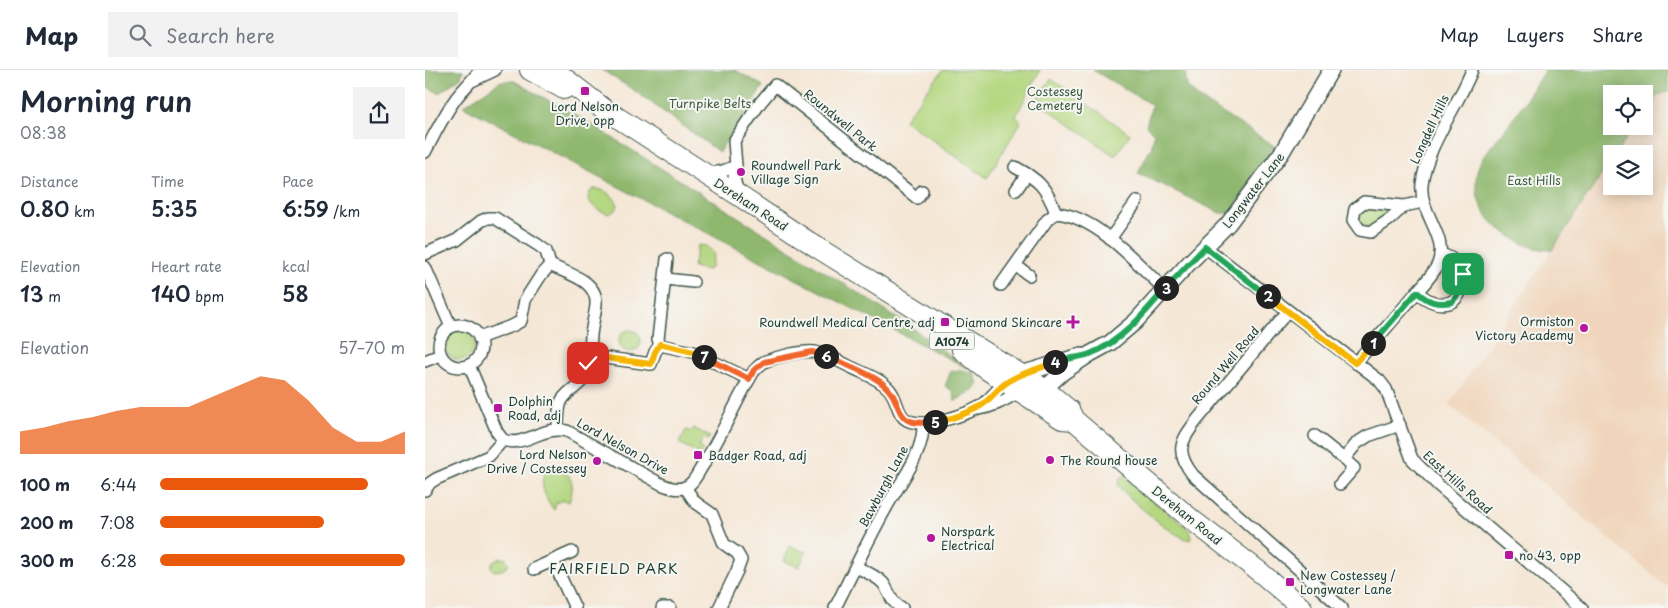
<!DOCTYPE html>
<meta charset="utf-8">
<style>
:root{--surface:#fff;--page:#f2f2f3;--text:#1f2937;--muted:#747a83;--line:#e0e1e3;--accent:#ea580c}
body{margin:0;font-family:"Playpen Sans",sans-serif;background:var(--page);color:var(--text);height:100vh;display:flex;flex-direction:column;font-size:19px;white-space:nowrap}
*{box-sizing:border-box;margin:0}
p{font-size:16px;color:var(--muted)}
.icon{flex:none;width:28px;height:28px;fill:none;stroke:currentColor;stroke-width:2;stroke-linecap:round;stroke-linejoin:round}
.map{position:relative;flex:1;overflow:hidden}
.panel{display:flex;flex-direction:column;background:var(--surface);width:425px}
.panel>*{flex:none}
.buttons{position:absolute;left:1178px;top:15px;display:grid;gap:10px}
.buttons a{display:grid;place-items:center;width:50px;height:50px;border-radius:0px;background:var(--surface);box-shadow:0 2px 12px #0003;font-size:25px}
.pin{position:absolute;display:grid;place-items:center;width:42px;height:42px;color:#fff;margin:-21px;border-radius:10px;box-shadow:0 2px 8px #0006}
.km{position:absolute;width:25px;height:25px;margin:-12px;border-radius:50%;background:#222;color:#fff;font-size:14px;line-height:25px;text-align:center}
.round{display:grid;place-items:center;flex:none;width:52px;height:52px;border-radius:0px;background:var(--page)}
.head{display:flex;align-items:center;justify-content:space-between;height:85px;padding:0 20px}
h1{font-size:28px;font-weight:600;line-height:38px}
.stats{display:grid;grid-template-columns:repeat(3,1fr);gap:8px;height:85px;padding:5px 20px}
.stats div{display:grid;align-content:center}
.stats b{font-size:21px;font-weight:600}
.stats small{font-size:14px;font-weight:400}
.stats p{font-size:14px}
.chart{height:140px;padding:10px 20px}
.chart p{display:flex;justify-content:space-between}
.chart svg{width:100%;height:90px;margin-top:5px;fill:var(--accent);opacity:.7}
ul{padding:0 20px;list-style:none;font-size:16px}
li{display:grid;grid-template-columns:80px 60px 1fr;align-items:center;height:38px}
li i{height:12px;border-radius:6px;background:var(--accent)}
header{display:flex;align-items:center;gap:30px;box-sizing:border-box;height:70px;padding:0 25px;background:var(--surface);border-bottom:1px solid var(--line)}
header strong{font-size:24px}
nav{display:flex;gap:28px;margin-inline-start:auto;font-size:18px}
.search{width:350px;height:45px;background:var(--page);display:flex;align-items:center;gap:12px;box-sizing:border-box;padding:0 18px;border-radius:0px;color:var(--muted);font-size:19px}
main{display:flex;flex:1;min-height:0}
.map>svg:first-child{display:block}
.built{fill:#f0d5bc}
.green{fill:#b4d780;stroke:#6a8a5a}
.forest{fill:#8fb86e;stroke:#577a51}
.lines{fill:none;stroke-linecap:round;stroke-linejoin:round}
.street-casing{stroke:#3f564c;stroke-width:14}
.secondary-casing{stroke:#3f564c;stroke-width:18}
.highway-casing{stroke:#3f564c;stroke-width:22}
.street{stroke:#fff;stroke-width:11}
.secondary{stroke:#fff;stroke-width:15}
.highway{stroke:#fff;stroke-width:20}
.split-1-casing{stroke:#fff;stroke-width:10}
.split-2-casing{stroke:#fff;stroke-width:10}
.split-3-casing{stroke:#fff;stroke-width:10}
.split-4-casing{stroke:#fff;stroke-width:10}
.split-5-casing{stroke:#fff;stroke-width:10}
.split-6-casing{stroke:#fff;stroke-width:10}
.split-7-casing{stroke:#fff;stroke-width:10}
.split-8-casing{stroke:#fff;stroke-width:10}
.split-1{stroke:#22a559;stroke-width:6}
.split-2{stroke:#f5b400;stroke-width:6}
.split-3{stroke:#22a559;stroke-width:6}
.split-4{stroke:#22a559;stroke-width:6}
.split-5{stroke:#f5b400;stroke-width:6}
.split-6{stroke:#f0652b;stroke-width:6}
.split-7{stroke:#f0652b;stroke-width:6}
.split-8{stroke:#f5b400;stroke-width:6}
.poi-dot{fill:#b5179e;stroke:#f6f6f2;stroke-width:2}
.labels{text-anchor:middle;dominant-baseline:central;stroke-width:4;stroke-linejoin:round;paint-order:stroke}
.shield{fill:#f6f6f2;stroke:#60746d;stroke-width:1}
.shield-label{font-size:11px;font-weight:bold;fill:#1f3d34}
.park-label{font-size:12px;fill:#3d5c43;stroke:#f6f6f2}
.poi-label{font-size:12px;fill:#1f3d34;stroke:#f6f6f2;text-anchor:start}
.street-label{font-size:12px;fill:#1f3d34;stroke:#f6f6f2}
.neighbourhood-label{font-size:14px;letter-spacing:1px;fill:#1f3d34;stroke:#f6f6f2}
</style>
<header>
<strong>Map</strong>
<div class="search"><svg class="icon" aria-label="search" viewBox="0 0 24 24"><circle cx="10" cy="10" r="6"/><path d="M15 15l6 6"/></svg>Search here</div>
<nav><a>Map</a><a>Layers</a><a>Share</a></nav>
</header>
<main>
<section class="panel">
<div class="head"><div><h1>Morning run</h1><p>08:38</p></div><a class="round"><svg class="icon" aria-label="share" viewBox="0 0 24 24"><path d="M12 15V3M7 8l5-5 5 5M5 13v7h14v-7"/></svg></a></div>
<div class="stats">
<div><p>Distance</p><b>0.80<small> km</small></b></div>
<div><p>Time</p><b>5:35</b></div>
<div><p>Pace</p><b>6:59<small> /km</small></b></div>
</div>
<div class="stats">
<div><p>Elevation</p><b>13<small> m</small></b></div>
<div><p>Heart rate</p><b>140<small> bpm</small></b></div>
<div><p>kcal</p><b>58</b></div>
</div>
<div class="chart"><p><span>Elevation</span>57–70 m</p>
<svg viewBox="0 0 160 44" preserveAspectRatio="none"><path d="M0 44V33L10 31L20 28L30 26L40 23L50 21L60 21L70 21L80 16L90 11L100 6L110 8L120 18L130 31L140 38L150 38L160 33V44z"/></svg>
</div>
<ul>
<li><b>100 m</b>6:44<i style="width:85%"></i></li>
<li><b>200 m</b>7:08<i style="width:67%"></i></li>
<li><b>300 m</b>6:28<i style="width:100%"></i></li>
</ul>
</section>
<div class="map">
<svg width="1243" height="538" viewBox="0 0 1243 538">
<rect width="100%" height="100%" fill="#f6f6f2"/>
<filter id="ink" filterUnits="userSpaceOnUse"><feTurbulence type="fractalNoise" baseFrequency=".02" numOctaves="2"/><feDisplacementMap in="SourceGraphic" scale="10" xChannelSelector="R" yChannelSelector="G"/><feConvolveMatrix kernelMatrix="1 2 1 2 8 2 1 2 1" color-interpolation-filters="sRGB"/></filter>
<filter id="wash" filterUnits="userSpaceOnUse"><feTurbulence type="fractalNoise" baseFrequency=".0096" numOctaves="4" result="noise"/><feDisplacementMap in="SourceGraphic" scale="20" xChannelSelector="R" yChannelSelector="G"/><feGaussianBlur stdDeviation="1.12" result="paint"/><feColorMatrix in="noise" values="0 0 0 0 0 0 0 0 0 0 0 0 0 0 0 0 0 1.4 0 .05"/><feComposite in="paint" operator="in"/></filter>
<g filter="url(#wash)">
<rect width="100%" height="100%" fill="#f5e7d6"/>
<path class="built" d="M1243 22V518L1024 335 1186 90V116H1219V84H1191L1209 56H1219V41L1222 37 1233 25Z"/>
<g class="green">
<path d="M518 0H615L591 46 596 52 562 108 479 50Z"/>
<path d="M626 9 705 64 690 86 613 32 612 29Z"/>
<path d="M169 119C181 119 188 125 193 135L191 140 184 144C174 141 167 137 163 128L165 122Z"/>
<path d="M939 136 962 140 964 143 945 158 934 153V141Z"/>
<path d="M273 175 281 176 289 183 286 197 283 200 268 197Z"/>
<circle cx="205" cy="271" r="11"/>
<circle cx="35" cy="275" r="15"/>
<path d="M269 358 285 367 283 370 278 368 274 377 278 379 275 384 254 373 261 360 266 362Z"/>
<path d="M126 397C147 399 151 414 144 432L138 430 131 433 129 440C120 428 110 408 126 397Z"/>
<path d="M699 406C714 420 730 432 745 445 754 453 764 455 767 467L766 470C750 469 703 428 693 415L695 408Z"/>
<path d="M365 476 381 482 374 497 359 491Z"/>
<path d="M75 488H80L83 492V496L77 500 69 501 66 497 67 493Z"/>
</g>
<g class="forest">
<path d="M0 0H38L36 7 14 23 0 16Z"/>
<path d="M177 0H310L338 16 294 82 210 21Z"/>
<path d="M668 0H760L762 16 775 29 849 76 806 143H795L713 103 727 76 729 64 721 56 727 35Z"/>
<path d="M1120 0H1243V22L1233 25 1219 41V24H1186V56H1209L1191 84H1186V90L1127 180C1106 180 1091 171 1075 159 1055 145 1044 114 1056 91 1063 78 1075 67 1084 54 1097 37 1108 18 1120 0Z"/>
<path d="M76 11H89L164 53 424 217 490 260 542 298 38 36Z"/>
<path d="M535 300 548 302 553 313 548 321 530 331 528 321 520 316 526 301Z"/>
</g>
</g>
<g filter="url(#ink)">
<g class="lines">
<g class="street-casing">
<g id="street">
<path d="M49 10 70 0"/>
<path d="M0 82C10 64 19 44 32 27 39 18 48 10 55 0"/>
<path d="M590 97C614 110 621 117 631 143"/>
<path d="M282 104 298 101 311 96"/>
<path d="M591 120 602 104"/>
<path d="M313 124 309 108 311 96 309 71 335 33 350 15 492 128 497 121"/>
<path d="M979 136 964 150 946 162 935 160 928 150 930 139 939 132 979 136 998 132"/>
<path d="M685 169 712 131"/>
<path d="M780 177 954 310 961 319 987 389 1014 416 1157 538"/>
<path d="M0 184 32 170 56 151 63 148H70L113 175 121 181 125 195 116 205 100 230 96 251 89 255 54 268"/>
<path d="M125 195C143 204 173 210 171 235 170 245 167 255 166 265 165 279 166 294 160 307 154 317 140 322 136 332 133 340 133 351 133 359"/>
<path d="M591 196 604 205"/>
<path d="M0 197 26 257"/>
<path d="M241 209 268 212"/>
<path d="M576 215 622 150 631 143C671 146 712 193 740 220"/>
<path d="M992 222C1037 261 1056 192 1015 184"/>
<path d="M863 241 772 350C755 372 750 382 768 405L917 538"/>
<circle cx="35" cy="276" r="21"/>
<path d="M235 275 268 282 324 309"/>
<path d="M235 275 233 269 242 189"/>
<path d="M166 286 226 294 230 282 235 275"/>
<path d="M0 291 15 285"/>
<path d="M931 293C950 269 971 248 990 224 998 215 1008 205 1013 194 1024 166 994 144 997 114 1001 77 1033 36 1047 0"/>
<path d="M44 295 72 362 78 370C100 378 117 355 142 361L236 414C246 418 256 422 265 414 270 410 274 401 278 395 297 365 311 331 329 301 333 297 336 293 341 291 352 287 378 280 390 282 405 285 418 294 432 300 443 305 456 310 464 319 477 334 468 354 499 353 513 353 549 343 560 333 568 325 575 316 585 310"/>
<path d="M553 339C569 337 580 330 594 322"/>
<path d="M890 366 919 389 932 373 943 366 975 355"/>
<path d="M915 414 929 398 919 389"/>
<path d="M260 417 270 432 287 444 299 474 312 483 316 490 312 501 294 538"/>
<path d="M0 420 5 413 11 409 64 386 78 370"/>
<path d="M128 491 150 538"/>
<path d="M431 497C440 501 451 506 458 513 465 522 465 532 477 538"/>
<path d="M109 499 147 482"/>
<path d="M237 538H245"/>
<path d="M410 538C427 504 443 470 461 438 475 412 499 384 498 354"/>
</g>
</g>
<g class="secondary-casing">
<g id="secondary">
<path d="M595 304C616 299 635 291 656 286"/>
<path d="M610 320 619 319 638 302 665 284 685 273 710 252 764 193 803 154 857 82 906 0"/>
</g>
</g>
<g class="highway-casing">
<g id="highway">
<path d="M105 0 139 19"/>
<path d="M129 0 179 39 313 125 393 178 619 319 644 340 649 350 767 450 836 503 877 538"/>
<path d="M537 280 561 299 637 349 649 350"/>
</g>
</g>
<use href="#street" class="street"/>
<use href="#secondary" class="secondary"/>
<use href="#highway" class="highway"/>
</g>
</g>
<g class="lines" filter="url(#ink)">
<g class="split-1-casing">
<path id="split-1" d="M948 273 992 222C1003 232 1012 235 1027 232L1038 218V204"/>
</g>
<g class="split-2-casing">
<path id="split-2" d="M843 226 930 293 948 273"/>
</g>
<g class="split-3-casing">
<path id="split-3" d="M741 218 780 177 843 226"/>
</g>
<g class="split-4-casing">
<path id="split-4" d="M630 292C641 288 654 288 665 284 696 272 720 243 741 218"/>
</g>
<g class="split-5-casing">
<path id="split-5" d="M510 352C523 350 547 342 557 335 567 328 573 317 584 311 598 302 615 299 630 292"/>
</g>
<g class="split-6-casing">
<path id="split-6" d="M401 286C419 294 441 301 457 313 482 332 463 358 510 352"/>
</g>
<g class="split-7-casing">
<path id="split-7" d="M279 287 324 309 329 300 339 292 387 282 401 286"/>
</g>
<g class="split-8-casing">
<path id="split-8" d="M163 293 166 286 226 294 230 282 235 274 268 282 279 287"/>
</g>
<use href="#split-1" class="split-1"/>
<use href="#split-2" class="split-2"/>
<use href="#split-3" class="split-3"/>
<use href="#split-4" class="split-4"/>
<use href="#split-5" class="split-5"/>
<use href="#split-6" class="split-6"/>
<use href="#split-7" class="split-7"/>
<use href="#split-8" class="split-8"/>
</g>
<g class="poi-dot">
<rect x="155" y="16" width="10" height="10" rx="2.5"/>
<circle cx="316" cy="102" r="5"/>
<rect x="515" y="247" width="10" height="10" rx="2.5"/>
<path d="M645.5 244.5h5v5h5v5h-5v5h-5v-5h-5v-5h5z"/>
<circle cx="1159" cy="258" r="5"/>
<rect x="68" y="333" width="10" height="10" rx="2.5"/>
<rect x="268" y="380" width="10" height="10" rx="2.5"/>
<circle cx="625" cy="390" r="5"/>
<circle cx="172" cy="391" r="5"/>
<circle cx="506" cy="468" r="5"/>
<rect x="1079" y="480" width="10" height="10" rx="2.5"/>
<rect x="860" y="507" width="10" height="10" rx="2.5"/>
</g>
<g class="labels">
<rect class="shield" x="504.5" y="262.5" width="45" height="17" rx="4"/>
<g class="shield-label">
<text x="527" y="271">A1074</text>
</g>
<g class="park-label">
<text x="630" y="21">Costessey<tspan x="630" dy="14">Cemetery</tspan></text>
<text x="285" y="33">Turnpike Belts</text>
<text x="1109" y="110">East Hills</text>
</g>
<g class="poi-label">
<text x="160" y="36" text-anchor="middle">Lord Nelson<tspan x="160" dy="14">Drive, opp</tspan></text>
<text x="326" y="95">Roundwell Park<tspan x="326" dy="14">Village Sign</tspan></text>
<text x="1149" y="251" text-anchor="end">Ormiston<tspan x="1149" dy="14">Victory Academy</tspan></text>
<text x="510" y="252" text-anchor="end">Roundwell Medical Centre, adj</text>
<text x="637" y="252" text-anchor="end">Diamond Skincare</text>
<text x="83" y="331">Dolphin<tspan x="83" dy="14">Road, adj</tspan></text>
<text x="162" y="384" text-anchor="end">Lord Nelson<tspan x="162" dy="14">Drive / Costessey</tspan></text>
<text x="283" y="385">Badger Road, adj</text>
<text x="635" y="390">The Round house</text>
<text x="516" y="461">Norspark<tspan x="516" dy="14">Electrical</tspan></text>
<text x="1094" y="485">no 43, opp</text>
<text x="875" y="505">New Costessey /<tspan x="875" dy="14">Longwater Lane</tspan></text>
</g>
<g class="street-label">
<text transform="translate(416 50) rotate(39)">Roundwell Park</text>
<text transform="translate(1004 59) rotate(-65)">Longdell Hills</text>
<text transform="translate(828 120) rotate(-52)">Longwater Lane</text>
<text transform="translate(326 134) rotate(33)">Dereham Road</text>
<text transform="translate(800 295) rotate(-50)">Round Well Road</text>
<text transform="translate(198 376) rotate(29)">Lord Nelson Drive</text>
<text transform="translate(1033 412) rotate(42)">East Hills Road</text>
<text transform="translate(458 416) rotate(-62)">Bawburgh Lane</text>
<text transform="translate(762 445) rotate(39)">Dereham Road</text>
</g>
<g class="neighbourhood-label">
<text x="189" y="498">FAIRFIELD PARK</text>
</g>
</g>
</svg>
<div class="buttons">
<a><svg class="icon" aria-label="locate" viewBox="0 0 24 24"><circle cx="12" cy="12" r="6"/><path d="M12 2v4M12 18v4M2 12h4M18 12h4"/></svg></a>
<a><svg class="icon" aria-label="layers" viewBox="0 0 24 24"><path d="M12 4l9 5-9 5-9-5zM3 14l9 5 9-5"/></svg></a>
</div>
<div class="pin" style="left:1038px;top:204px;background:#1e9e55"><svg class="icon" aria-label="arrive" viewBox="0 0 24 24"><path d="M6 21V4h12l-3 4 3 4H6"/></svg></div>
<div class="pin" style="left:163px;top:293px;background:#d93025"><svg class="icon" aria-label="check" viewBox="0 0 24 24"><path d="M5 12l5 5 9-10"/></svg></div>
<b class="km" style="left:948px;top:273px">1</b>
<b class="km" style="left:843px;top:226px">2</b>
<b class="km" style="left:741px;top:218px">3</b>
<b class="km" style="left:630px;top:292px">4</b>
<b class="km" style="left:510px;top:352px">5</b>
<b class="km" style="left:401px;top:286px">6</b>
<b class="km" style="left:279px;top:287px">7</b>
</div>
</main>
